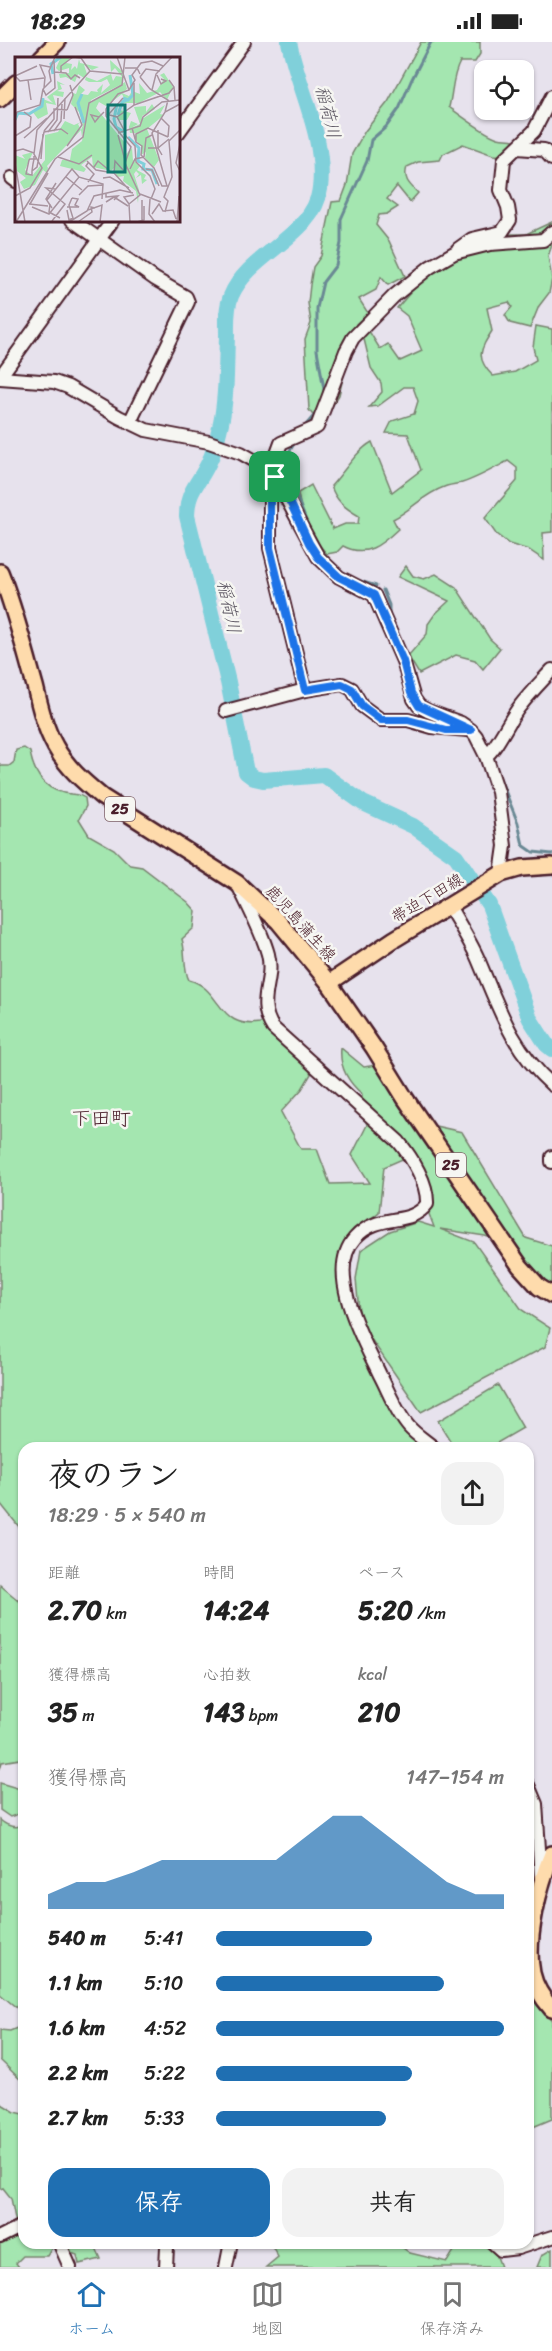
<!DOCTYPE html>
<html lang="ja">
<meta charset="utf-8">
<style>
:root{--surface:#fff;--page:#f2f2f2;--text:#222;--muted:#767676;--line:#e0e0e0;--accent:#1f6fb2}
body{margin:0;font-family:Sriracha,"Klee One",sans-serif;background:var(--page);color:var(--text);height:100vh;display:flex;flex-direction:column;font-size:22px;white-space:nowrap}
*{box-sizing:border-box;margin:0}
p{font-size:20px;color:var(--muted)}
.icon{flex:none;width:33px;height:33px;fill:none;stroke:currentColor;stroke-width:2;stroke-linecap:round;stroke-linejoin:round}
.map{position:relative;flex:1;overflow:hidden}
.panel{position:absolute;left:18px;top:1400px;width:516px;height:807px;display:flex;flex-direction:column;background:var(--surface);border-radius:18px;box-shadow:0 2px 4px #0004}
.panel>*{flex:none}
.controls{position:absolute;left:474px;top:18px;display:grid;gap:12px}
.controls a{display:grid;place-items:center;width:60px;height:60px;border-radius:12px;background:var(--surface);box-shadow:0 2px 4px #0004;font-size:30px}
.pin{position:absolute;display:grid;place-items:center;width:51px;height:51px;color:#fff;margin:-26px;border-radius:12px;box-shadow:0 3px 9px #0006}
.round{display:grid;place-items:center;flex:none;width:63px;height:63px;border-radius:18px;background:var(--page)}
.overview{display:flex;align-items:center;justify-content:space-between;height:102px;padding:0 30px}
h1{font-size:33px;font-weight:700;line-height:45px}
.figures{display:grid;grid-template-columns:repeat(3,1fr);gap:9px;height:102px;padding:6px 30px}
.figures div{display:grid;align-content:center}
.figures b{font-size:26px;font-weight:700}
.figures small{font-size:16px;font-weight:400}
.figures p{font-size:16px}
.chart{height:168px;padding:12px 30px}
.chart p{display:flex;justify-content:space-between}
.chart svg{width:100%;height:108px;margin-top:6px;fill:var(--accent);opacity:.7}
.button{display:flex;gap:12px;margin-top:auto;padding:12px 30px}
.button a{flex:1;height:69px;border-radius:18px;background:var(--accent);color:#fff;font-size:24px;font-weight:700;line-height:69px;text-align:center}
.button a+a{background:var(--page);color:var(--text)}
ul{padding:0 30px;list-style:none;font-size:20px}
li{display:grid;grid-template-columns:96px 72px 1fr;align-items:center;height:45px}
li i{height:15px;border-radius:8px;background:var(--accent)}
.status{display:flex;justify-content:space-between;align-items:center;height:42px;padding:0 30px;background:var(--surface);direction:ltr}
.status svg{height:16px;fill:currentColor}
.menu{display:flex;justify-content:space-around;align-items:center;height:84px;border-top:2px solid var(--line);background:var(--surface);font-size:16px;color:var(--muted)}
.menu a{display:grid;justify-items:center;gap:3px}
.menu .selected{color:var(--accent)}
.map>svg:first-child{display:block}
.green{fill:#a4e6b0;stroke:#77826e;stroke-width:1.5}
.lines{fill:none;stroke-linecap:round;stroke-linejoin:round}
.stream{stroke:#6a8994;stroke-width:3}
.river{stroke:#80d0da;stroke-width:16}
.minor-casing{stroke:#4a1f2b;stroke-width:16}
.major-casing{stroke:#4a1f2b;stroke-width:20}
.minor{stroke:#f6f6f2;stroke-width:12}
.major{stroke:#fedbac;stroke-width:15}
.route-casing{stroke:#fff;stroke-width:12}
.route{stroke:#1a73e8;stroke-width:8}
.labels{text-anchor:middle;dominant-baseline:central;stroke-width:5;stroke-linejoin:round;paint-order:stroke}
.shield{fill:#f6f6f2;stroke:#7e6067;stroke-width:1.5}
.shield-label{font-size:15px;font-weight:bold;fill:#4a1f2b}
.street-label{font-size:16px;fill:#4a1f2b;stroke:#f6f6f2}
.water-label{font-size:18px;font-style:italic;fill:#5a5460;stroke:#f6f6f2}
.quarter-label{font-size:20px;fill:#4a1f2b;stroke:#f6f6f2}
.inset-river{fill:none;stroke:#80d0da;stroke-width:3}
.inset-road{fill:none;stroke:#a8949f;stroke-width:1.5}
.view{fill:#0f766e;fill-opacity:0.15;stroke:#0f766e;stroke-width:3}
.inset-edge{fill:none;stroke:#4a1f2b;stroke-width:3}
</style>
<div class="status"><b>18:29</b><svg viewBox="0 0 49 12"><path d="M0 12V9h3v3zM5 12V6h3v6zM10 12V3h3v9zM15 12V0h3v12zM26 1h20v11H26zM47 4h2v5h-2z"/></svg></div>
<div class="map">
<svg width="552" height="2225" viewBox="0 0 552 2225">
<rect width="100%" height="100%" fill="#e7e2ed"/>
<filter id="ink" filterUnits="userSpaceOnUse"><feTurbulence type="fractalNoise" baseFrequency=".0167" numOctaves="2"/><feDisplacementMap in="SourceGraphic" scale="12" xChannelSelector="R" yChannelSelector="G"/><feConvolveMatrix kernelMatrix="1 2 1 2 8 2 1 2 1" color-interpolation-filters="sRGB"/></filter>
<g filter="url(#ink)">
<g class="green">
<path d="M421 0H480V12L475 20H460C452 34 453 50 449 65 460 73 485 92 498 96 505 98 509 96 516 99L506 114 493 113 463 102 443 112 440 118 418 120 407 125C403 137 409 142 418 151L410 160 397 144 387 157 398 165 387 172 379 173 376 183 389 199 405 234 388 243 381 235 376 248 359 257 368 271 356 282 339 353 333 363 315 376 309 368 305 297 311 281 308 261 310 243 313 225 321 214 332 160 341 159 347 143 352 112 365 89 388 60Z"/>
<path d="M552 180V203L548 214 552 237 549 251 539 264 530 286 510 281 505 273 512 265 509 260 487 266 492 289C480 308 475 316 493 334L515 330 536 318 533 305 536 284 552 287V490L543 491 544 518 529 508 509 502 496 492 485 476 517 439V426L508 419C493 427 478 436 462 441 456 442 449 443 444 445 424 452 411 468 393 477L398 487C381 503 366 516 343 504L337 510 327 512C312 496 301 474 298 451L311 443 333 487 345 482H358L359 474C345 466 336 459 331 444 344 430 356 409 372 400L392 450 421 428 408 392 386 391 392 379 414 372 418 359 413 345H404L378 364 369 365 382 350 381 341 371 326 363 293 369 289 380 307 388 302 400 319 422 309 407 274 397 266 430 228 481 201 512 192H526Z"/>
<path d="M406 524 413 534 424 537 436 532 456 545 490 597 500 606 483 627 475 618 456 613 419 632 408 614 427 592 428 582 435 572 449 559 398 535Z"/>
<path d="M24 706 30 710C34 733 46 750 71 752 77 753 79 752 85 756L86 764 79 777 89 793 114 807 130 823 142 825 188 860 196 869 194 886 182 897C186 910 183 927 189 938 223 946 216 991 266 980L305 1019 311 1032 302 1047 281 1070 301 1107H317L330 1142 370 1141 352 1113 367 1083 362 1067V1052C348 1040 339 1026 341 1006L364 1025 376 1023 413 1079 462 1090 526 1196 552 1204V1248L510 1202 485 1194 440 1187 474 1200 522 1268 550 1286 545 1305 421 1370 360 1281 356 1237 361 1208 390 1189 418 1180 434 1185 407 1115 384 1125 379 1170 353 1191 340 1240 342 1261 398 1375 429 1405 24 1406V1491L0 1461V722L2 724H9L14 720 16 708Z"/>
<path d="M498 1343 523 1386 490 1405H454L438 1379Z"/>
<path d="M0 1543 24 1563V1708L20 1717 2 1720 0 1727Z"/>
<path d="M0 1741 24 1748V1770L10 1775 0 1768Z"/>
<path d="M528 1753 537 1813 531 1831 528 1855Z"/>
<path d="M0 1778C7 1784 16 1787 24 1782V2041L0 2018V1988L10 1989 24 1983 18 1967 0 1952Z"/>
<path d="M528 1951H535L552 1979V2077L528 2087Z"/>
<path d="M0 2061 15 2070 24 2072V2200L55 2201 47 2214H23L16 2221 19 2225H0V2197L16 2182 11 2156 3 2146 0 2147Z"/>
<path d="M270 2200 396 2201 410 2211 447 2220 459 2201H483L496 2212 501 2225H266L278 2215Z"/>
<path d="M61 2201H94L101 2217 79 2222 77 2213 69 2210Z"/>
<path d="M552 2207V2225H537L542 2213Z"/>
</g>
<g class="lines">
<g class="stream">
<path d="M323 355 324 347 317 308V266L323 240 336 223 341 201V177L367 119 371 98 386 85 399 67 411 39 431 0"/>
<path d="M305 384 318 369"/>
<path d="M295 400 288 412V433L309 486"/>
<path d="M360 539 376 544"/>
<path d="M383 548 389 563V575"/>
<path d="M495 724 518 781 523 803 533 810 552 812"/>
</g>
<path class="river" d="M289 0C299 49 326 95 320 147 314 194 249 211 231 254 226 266 227 281 227 294 226 323 227 353 221 381 218 394 215 408 209 420 199 442 187 448 187 474L228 640 246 730 254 736 263 738 324 733 363 761 413 784 456 814 489 863 530 977 546 1002 552 1007"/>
<g class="minor-casing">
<g id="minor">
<path d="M178 91 244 0"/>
<path d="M517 106 544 108 552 117"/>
<path d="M12 136 16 139"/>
<path d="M72 178 155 237 186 255 188 260 130 380"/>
<path d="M458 207 472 197 502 190 510 178 508 165 501 148 504 118 534 89 552 54"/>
<path d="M0 335 113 178"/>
<path d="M0 336 54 340 68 345 119 375 146 388 209 400 241 411 271 428 318 515 339 535 374 553 403 619 414 657 419 664 428 669 461 681 471 688 476 694 486 714 498 750 505 804 501 832"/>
<path d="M271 428 281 401 317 385 346 309 353 296 394 254 430 225 454 211 490 202 543 198 552 190"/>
<path d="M275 434 270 442V506L305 648"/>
<path d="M226 669 305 648 342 642 352 647 362 664 381 678H408L432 685 468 688"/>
<path d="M486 714C497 706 510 676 520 664 530 651 541 640 552 628"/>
<path d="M240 847C250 868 262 890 268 912 275 940 255 958 273 986L399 1100C412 1116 428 1141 427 1162 409 1186 379 1169 355 1196 324 1230 364 1299 380 1333 389 1350 396 1370 409 1385 416 1393 426 1399 434 1406"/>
<path d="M449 864C459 882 470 899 478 917 499 966 511 1006 552 1043"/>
<path d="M552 1115V1120"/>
<path d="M528 1743 536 1762 541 1837"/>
<path d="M0 2195 24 2183"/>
<path d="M59 2200 70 2225"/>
<path d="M492 2200 501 2208 518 2206 552 2195"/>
<path d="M166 2225 167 2205 170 2200"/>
<path d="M226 2225 231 2200"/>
</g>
</g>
<g class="major-casing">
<g id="major">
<path d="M41 16 57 0"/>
<path d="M0 57 16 41"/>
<path d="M0 530C15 567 24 606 35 644 40 665 45 686 55 704 66 725 84 740 102 755L237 841 278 879 329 941 374 1006 405 1056 520 1224 539 1245 552 1253"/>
<path d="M329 941 393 898 501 832 522 826 552 824"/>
<path d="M552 1812C539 1843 525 1898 532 1931 535 1945 543 1957 552 1967"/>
</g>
</g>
<use href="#minor" class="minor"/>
<use href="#major" class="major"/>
</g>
</g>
<g class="lines" filter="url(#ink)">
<g class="route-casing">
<path id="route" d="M275 435 291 462 309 501 318 515 339 535 374 553 403 619 411 651 419 664 471 688H446L408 678H381L362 664 352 647 342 642 305 648 270 506V442Z"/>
</g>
<use href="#route" class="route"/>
</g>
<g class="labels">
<g class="shield">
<rect x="105" y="755" width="30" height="24" rx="4.5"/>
<rect x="436" y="1111" width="30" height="24" rx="4.5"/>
</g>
<g class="shield-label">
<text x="120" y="767">25</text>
<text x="451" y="1123">25</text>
</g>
<g class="street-label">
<text transform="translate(427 856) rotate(-31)">帯迫下田線</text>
<text transform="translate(301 881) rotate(48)">鹿児島蒲生線</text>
</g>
<g class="water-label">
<text transform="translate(328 70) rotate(76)">稲荷川</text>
<text transform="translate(229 565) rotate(78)">稲荷川</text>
</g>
<g class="quarter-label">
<text x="101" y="1076">下田町</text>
</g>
</g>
<g transform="translate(15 15)">
<rect width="165" height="165" fill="#e7e2ed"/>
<path d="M46 0H56L51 6 57 7 56 13 60 9 62 12 64 2 65 6 84 10 77 13 69 8 72 17 69 21 63 17 60 25 51 20 45 21 44 17 54 16V11L44 14 41 11ZM95 3 108 15 107 27 76 43 67 80 66 73 32 109 33 111 32 116 28 113 20 128 9 132 5 125 11 121 2 114 0 98 10 102 7 98 18 95 10 113 17 119 30 103V78L43 75 50 64 59 68 66 65 63 67 66 73 68 68 64 55 56 47 58 36 61 37 64 28 70 33 66 37 73 38 76 34 83 35 82 33 88 27 86 36 95 28 92 22 86 25H74L70 23 71 20 82 24 96 17 98 24 101 19 107 20 100 11 96 15ZM149 16 158 30 152 43 145 35 124 46H109L105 53 116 56 112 63H103V54L110 43 107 37 91 49 84 45 81 51 110 86 109 99 117 91 118 103 125 109 122 113 131 118 129 122 132 123 127 127 126 118 121 121 124 117 121 114 119 117 124 133 123 146 121 134 108 124 109 119 102 120 99 111 96 114 78 110 77 100 66 108 71 112 69 115 45 109 47 103H55L57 92 67 84 74 47 110 25 112 32 107 36 114 39 117 34 125 37 124 26 132 36 142 33 149 22 145 18ZM42 24 50 28 45 27 47 32 42 34 49 35 48 40 38 38 41 48 31 46 33 57 23 62 17 54 28 49V42L38 46 32 40 43 32ZM137 47 140 52 127 59V62L150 48 145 57 149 58 132 72 144 103 139 110 130 101 131 95 126 98V89L119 81 121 76H115L114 70 116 64 123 67 116 71 125 67 119 50 131 49V55Z" fill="#a4e6b0"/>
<path class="inset-river" d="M38 17 36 7 46 0M67 37 63 46 69 66M108 41 113 43 118 38 115 18M102 47 99 62 101 70 109 75M103 58 107 45 112 43M0 63 3 56 14 57 27 49 28 41M113 80 124 91 123 104 129 107 128 112 137 113 142 127"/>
<path class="inset-road" d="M59 0 66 1 75 14 107 17M102 0 114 33 103 37 91 52V59L116 90 110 106 125 138 114 147M110 11H122L125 17M39 15 51 16 56 22 60 18 65 21M46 15V9L58 0M142 18 146 27 151 24 146 22M0 19 5 24 29 21M0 19 22 9M125 20 135 32 153 43 150 55M125 20 131 12 145 14M13 23 16 43M154 23 159 30 160 43M29 31 30 20 25 8 35 10M28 32 31 38 40 31 39 4M28 32 36 24 34 14 40 0M114 33 120 23 117 18 126 6 137 4 148 9M137 33 141 17 157 0M119 48 154 36 159 30M52 53 58 38 55 28M91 57 102 60 109 73M94 57 108 41M84 60 80 65 76 58 84 60 89 55M102 60 119 48V26M0 61 2 55 25 48 28 32M146 61 154 69 153 80M49 62 50 41M117 71 121 85 127 89 126 98 139 111 147 129H154M143 73V91L147 98M29 74 39 62V52L52 53M39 74 46 64 47 47M33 75 42 63 43 41M103 76 125 69 128 60 147 45 165 43M109 77 120 89 121 105 135 119 140 132 136 142M103 78 110 103M0 79 15 70 16 60 9 55M9 81 32 61M121 85V77L133 71 153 80M165 87 161 106 165 114M52 89 67 68 60 50M133 91H143L154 82M0 94 8 92 19 96M19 99V102L18 107 17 114V118L11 117 14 103 15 102H21M43 100 64 107 77 98M129 100 131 81 137 78M26 102 28 77M72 104 81 113 99 116 116 135M0 106 10 165M73 106 71 109 79 117 73 125M79 110 83 104 95 114M115 112 120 102 129 100M131 112 137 113 144 129M17 114 22 110 29 75 46 72 53 77M99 116 100 104 109 114 112 110M51 120 67 133M88 121 95 120 114 131M152 129 137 76 150 55 165 47M91 136V140L103 139 99 143M125 137 146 145M64 138 73 129 88 128M0 139 15 131 27 111 19 97 22 73 75 14M135 142 134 157 140 165M32 143 57 112 64 120M91 145 99 140 113 149M14 147 33 149M15 147 33 116M35 147 34 155 45 161M114 147 109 140 119 138M114 147 115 165M17 150 34 157 64 120 88 127 87 142M52 150H64L60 148 63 142 57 141M37 151 31 142 41 126M52 153 54 163 58 161 54 148 57 141M73 153 87 148 85 165M150 155 153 144 149 140 157 120 154 84 165 73M137 157 144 147 148 154 158 153 161 162M37 164 50 147 31 131 41 132M1 165 40 102 68 80 74 46 107 28 110 0M54 165 72 154 79 139 105 133 118 136M63 165 77 155 76 150 80 151M122 165 129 163V149M127 165V143M162 165 164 139"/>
<path class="view" d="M93 48H110V115H93Z"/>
<rect width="165" height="165" class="inset-edge"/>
</g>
</svg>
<div class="controls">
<a><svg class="icon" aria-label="locate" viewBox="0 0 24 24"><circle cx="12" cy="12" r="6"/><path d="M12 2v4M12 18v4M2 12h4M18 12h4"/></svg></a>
</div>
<div class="pin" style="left:275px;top:435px;background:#1e9e55"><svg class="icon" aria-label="arrive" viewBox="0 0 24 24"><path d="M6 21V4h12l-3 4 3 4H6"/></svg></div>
<section class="panel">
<div class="overview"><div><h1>夜のラン</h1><p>18:29 · 5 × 540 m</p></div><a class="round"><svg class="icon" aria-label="share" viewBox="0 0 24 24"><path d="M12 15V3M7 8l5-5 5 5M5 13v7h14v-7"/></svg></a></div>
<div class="figures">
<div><p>距離</p><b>2.70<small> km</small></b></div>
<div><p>時間</p><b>14:24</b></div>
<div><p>ペース</p><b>5:20<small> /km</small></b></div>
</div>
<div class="figures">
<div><p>獲得標高</p><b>35<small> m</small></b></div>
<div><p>心拍数</p><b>143<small> bpm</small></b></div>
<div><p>kcal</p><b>210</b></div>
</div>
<div class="chart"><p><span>獲得標高</span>147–154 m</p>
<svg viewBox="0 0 160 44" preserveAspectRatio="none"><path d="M0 44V38L10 33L20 33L30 29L40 24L50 24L60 24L70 24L80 24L90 15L100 6L110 6L120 15L130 24L140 33L150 38L160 38V44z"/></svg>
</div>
<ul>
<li><b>540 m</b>5:41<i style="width:54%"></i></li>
<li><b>1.1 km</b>5:10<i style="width:79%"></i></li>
<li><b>1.6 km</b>4:52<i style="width:100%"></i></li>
<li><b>2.2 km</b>5:22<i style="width:68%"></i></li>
<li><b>2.7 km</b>5:33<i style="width:59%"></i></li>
</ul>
<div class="button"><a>保存</a><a>共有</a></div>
</section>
</div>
<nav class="menu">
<a class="selected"><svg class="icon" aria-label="home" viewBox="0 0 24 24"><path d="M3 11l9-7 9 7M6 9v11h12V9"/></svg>ホーム</a>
<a><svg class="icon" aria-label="map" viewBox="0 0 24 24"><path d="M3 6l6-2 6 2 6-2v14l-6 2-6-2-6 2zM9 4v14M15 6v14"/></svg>地図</a>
<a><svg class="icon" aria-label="saved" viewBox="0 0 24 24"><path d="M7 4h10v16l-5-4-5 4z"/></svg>保存済み</a>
</nav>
